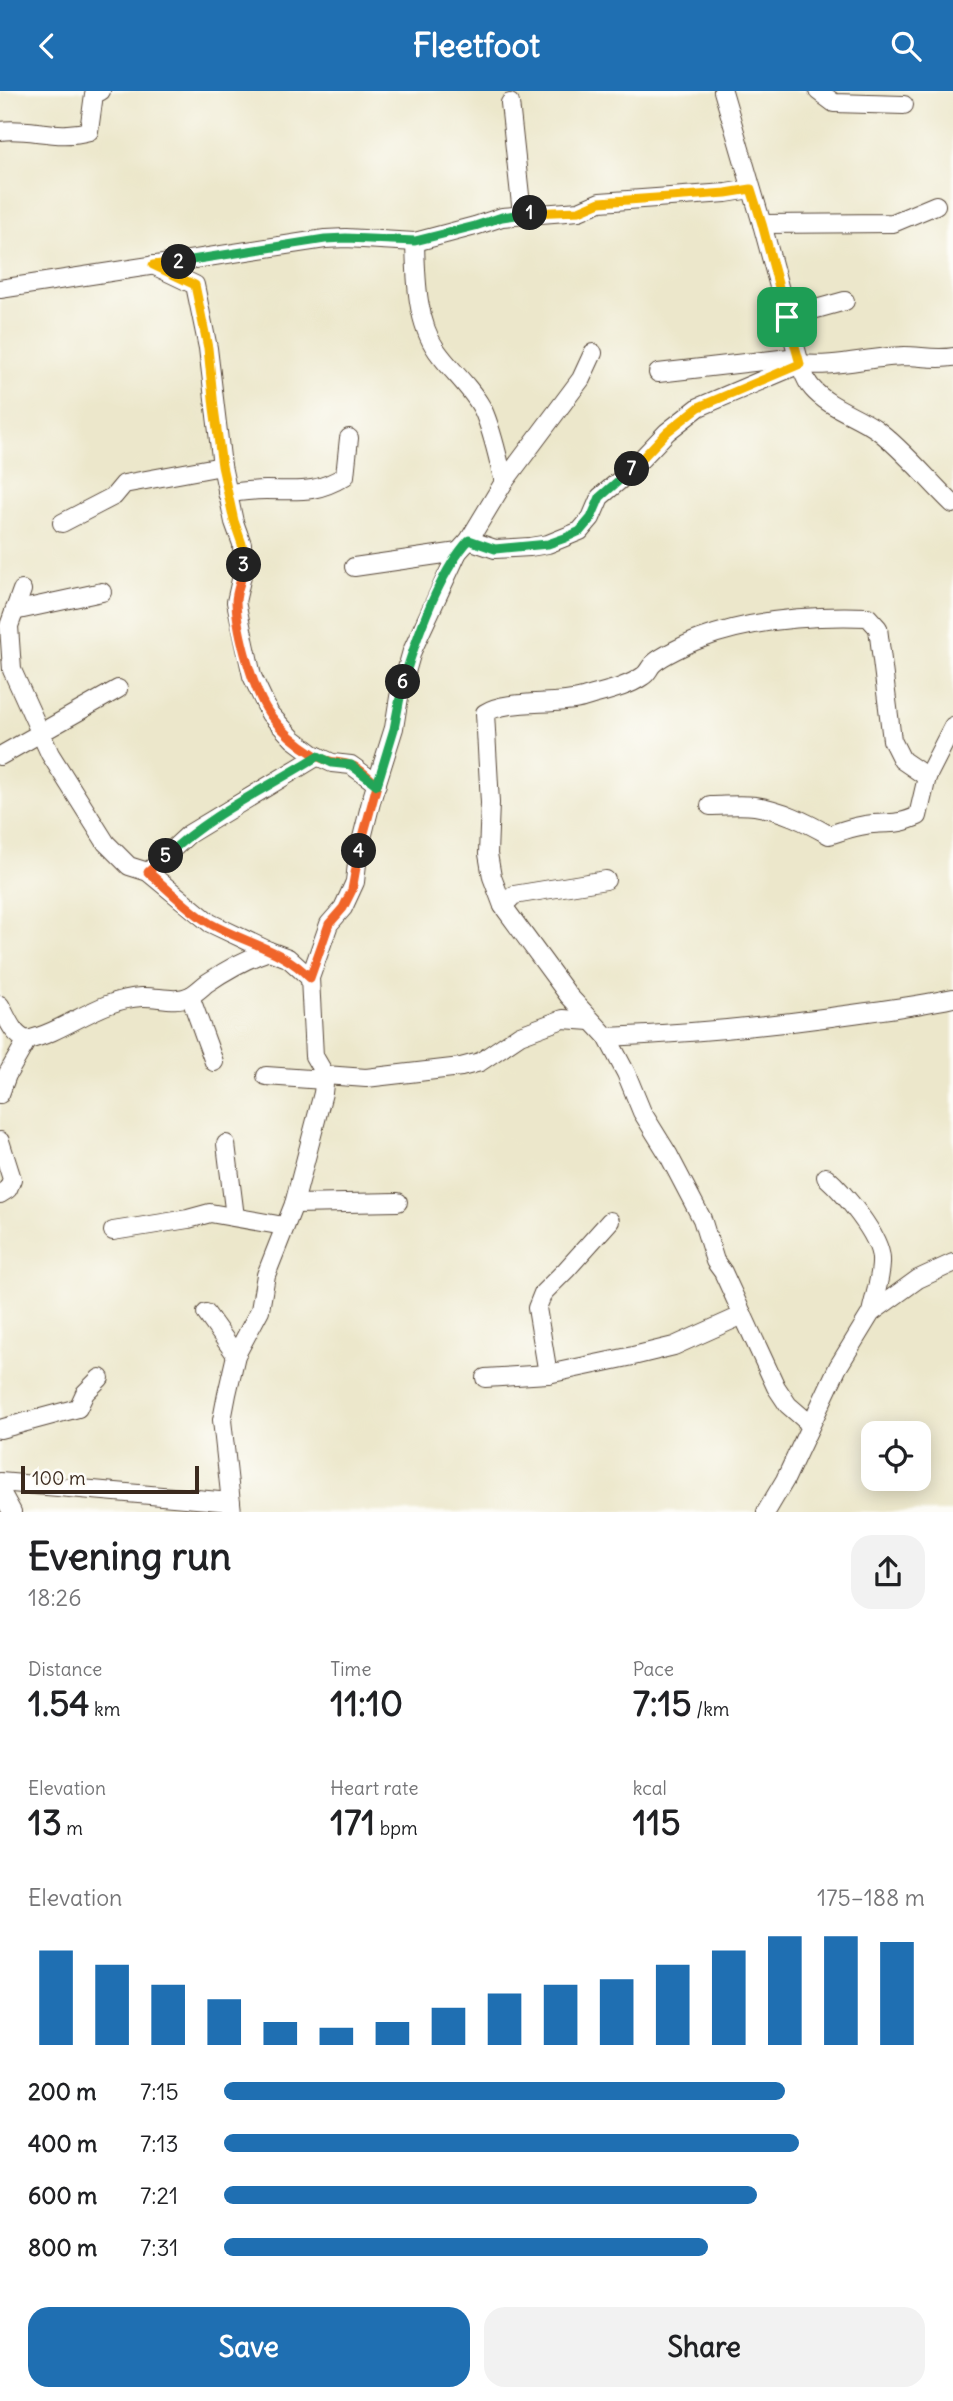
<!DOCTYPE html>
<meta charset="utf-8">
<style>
:root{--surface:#fff;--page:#f2f2f2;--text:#202124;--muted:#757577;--accent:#1f6fb2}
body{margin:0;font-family:Delius,sans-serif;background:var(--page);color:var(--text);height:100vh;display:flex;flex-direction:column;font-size:26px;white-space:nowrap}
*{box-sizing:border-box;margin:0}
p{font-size:23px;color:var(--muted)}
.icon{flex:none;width:38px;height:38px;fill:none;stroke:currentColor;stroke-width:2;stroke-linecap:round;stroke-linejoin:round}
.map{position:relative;height:1421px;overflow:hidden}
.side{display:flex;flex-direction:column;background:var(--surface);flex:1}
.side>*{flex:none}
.tools{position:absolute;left:861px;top:1330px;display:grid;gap:14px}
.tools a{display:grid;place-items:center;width:70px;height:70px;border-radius:14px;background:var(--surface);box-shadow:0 4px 18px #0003;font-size:35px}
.scale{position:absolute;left:21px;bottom:18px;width:178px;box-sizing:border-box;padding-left:7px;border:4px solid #3b2a1e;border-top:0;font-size:19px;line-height:24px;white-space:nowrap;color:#3b2a1e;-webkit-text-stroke:5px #fdfcf7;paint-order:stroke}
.pin{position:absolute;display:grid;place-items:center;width:60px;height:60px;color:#fff;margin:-30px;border-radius:14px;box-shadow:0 4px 10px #0006}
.km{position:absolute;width:35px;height:35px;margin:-18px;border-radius:50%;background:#222;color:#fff;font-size:19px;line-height:35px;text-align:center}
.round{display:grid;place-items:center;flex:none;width:74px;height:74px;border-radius:21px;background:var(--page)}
.summary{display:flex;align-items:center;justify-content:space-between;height:119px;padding:0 28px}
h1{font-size:38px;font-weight:700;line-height:52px}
.figures{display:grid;grid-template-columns:repeat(3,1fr);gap:10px;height:119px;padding:7px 28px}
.figures div{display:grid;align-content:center}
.figures b{font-size:35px;font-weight:700}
.figures small{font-size:19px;font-weight:400}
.figures p{font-size:19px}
.chart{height:196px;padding:14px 28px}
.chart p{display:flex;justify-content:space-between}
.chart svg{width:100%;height:126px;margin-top:7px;stroke:var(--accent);stroke-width:6}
.button{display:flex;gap:14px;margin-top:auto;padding:14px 28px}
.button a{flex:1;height:80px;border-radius:21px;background:var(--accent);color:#fff;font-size:28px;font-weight:700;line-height:80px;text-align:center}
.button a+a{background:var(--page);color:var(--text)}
ul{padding:0 28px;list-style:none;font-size:23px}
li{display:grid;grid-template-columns:112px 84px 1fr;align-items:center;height:52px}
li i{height:18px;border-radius:9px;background:var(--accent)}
header{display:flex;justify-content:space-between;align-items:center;height:91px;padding:0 28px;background:var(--accent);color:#fff;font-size:32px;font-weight:700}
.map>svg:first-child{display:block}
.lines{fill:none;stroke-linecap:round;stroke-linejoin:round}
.minor-casing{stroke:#564638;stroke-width:20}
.minor{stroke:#fff;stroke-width:18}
.split-1-casing{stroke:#fff;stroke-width:14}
.split-2-casing{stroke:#fff;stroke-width:14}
.split-3-casing{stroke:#fff;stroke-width:14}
.split-4-casing{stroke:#fff;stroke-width:14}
.split-5-casing{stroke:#fff;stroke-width:14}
.split-6-casing{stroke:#fff;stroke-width:14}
.split-7-casing{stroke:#fff;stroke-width:14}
.split-8-casing{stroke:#fff;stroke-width:14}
.split-1{stroke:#f5b400;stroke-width:9}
.split-2{stroke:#22a559;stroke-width:9}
.split-3{stroke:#f5b400;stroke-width:9}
.split-4{stroke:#f0652b;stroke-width:9}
.split-5{stroke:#f0652b;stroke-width:9}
.split-6{stroke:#22a559;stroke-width:9}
.split-7{stroke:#22a559;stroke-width:9}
.split-8{stroke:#f5b400;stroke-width:9}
</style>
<header><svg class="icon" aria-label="back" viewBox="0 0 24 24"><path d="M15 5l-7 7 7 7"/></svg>Fleetfoot<svg class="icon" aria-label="search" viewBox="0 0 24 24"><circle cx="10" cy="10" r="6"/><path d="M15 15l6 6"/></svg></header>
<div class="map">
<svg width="953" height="1421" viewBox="0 0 953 1421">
<rect width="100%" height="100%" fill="#fdfcf7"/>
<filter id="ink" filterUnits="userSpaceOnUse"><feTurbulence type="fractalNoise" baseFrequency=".0143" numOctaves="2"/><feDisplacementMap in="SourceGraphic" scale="14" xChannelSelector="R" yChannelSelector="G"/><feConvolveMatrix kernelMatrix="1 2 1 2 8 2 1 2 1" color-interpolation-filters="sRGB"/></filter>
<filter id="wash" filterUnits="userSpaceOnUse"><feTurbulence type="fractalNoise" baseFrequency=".00686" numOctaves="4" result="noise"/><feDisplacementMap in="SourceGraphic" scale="28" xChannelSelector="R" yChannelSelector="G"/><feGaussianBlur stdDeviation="1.57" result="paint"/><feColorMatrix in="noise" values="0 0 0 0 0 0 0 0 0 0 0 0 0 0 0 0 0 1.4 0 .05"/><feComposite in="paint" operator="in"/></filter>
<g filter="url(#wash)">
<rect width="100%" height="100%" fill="#ece7cb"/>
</g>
<g filter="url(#ink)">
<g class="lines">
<g class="minor-casing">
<g id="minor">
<path d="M723 0 762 133 800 273C803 281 806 291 812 297 828 316 856 324 876 338 902 357 929 390 953 413"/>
<path d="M818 0 834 12 904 14"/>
<path d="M510 12 522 123"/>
<path d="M0 40C31 36 57 49 89 40L94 3 101 0"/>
<path d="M762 133 893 132 936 114"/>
<path d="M415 151C416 186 416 230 437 260 451 280 472 297 483 319 493 341 498 368 504 391"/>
<path d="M153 174 195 194 208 257 222 375 234 431 242 453 243 480 236 511 252 585 270 623 293 648 313 663 332 672 351 674 377 693"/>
<path d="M0 198 325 148 346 147 415 151 475 135 502 126 579 120 600 111 726 102 751 98"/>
<path d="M787 226 845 210"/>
<path d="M658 282 797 266"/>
<path d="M227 402C240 401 253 399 266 399 299 399 315 403 345 385L349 347"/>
<path d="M62 432 114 405 124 393 222 375"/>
<path d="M469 449 495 458 530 456 548 453 580 440 591 427 600 406 626 384 667 341 699 316 800 273C834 277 869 266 904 265 920 265 936 269 953 266"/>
<path d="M354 476 458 461"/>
<path d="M22 499 9 535 12 579 50 663 106 752 129 775 148 781 210 832 269 860"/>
<path d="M14 520 102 501"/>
<path d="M0 665 118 598"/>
<path d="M710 715C724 715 741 713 755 715 782 719 806 731 829 744 844 739 858 734 873 733 895 731 897 734 918 725L927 686 953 635"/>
<path d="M148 781 189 743 318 665"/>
<path d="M503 815 514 804 606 789"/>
<path d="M190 905 214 971"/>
<path d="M0 914C7 926 12 944 27 949"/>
<path d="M607 946C682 943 757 936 831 926 872 920 913 916 953 907"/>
<path d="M325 984 366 987 461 976 480 971 520 944 563 928 591 930"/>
<path d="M266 985 324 989"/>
<path d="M0 1003 7 984 27 949C67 940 99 908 142 906 157 905 175 912 190 905 196 902 202 896 207 892 226 879 248 867 269 860L288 867 310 887"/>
<path d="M0 1050 12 1088 8 1098 0 1103"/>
<path d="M226 1053 235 1126"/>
<path d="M826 1086C843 1101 880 1144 881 1168 882 1185 874 1206 871 1222"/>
<path d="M294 1113 398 1111"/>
<path d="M113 1140 188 1128 210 1122 284 1135"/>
<path d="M206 1222 236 1264"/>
<path d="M548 1283 537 1217 543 1202 566 1179 610 1130"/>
<path d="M485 1287 548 1283 633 1265 674 1255 743 1224"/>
<path d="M810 1333 788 1314 776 1296 723 1181 715 1170 702 1128 668 1063 642 1021 626 982 607 946 569 905 503 815 492 786 488 763 490 712 485 622C507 608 554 615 583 607 602 601 626 597 643 585 648 582 649 577 653 573 661 565 689 552 700 548 753 528 811 524 868 526L878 537 892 649 902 669 927 686"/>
<path d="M0 1338 78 1317 85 1302 100 1287"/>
<path d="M0 1391 231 1411"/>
<path d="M0 1399 12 1421"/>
<path d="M232 1421 222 1329 227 1303 236 1264 260 1219 266 1184 294 1113 323 1002 325 984 314 965 310 887 329 833 343 817 355 791 358 763 372 707 394 637 399 606 412 560 458 461 469 449 504 391 581 288 593 262"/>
<path d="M766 1421 785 1389 838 1276 871 1222 918 1188 953 1172"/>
</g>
</g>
<use href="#minor" class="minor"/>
</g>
</g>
<g class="lines" filter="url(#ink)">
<g class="split-1-casing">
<path id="split-1" d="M530 122 579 120 600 111 726 102 751 98 762 133 787 226"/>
</g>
<g class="split-2-casing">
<path id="split-2" d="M179 171 325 148 346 147 415 150 475 135 502 126 530 122"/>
</g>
<g class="split-3-casing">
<path id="split-3" d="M179 171 153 174 195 194 208 257 214 317 222 375 234 430 242 453 244 474"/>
</g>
<g class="split-4-casing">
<path id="split-4" d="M244 474C243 487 236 499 236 511 237 541 253 601 271 625 282 640 299 654 315 664 330 673 338 670 351 674 360 677 370 687 377 694L359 760"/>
</g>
<g class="split-5-casing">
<path id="split-5" d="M166 765 148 781C168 798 189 820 211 833 245 852 283 858 310 887L329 833 343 817 352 799 359 760"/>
</g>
<g class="split-6-casing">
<path id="split-6" d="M166 765C211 722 266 698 318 665L332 672 351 674 377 694 394 638 403 591"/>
</g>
<g class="split-7-casing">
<path id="split-7" d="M403 591C416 548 439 482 469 449L495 458 548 453 565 447 580 440 591 427 600 406 632 378"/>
</g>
<g class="split-8-casing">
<path id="split-8" d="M632 378 667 341 699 316 800 273 787 226"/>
</g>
<use href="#split-1" class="split-1"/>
<use href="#split-2" class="split-2"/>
<use href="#split-3" class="split-3"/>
<use href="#split-4" class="split-4"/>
<use href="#split-5" class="split-5"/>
<use href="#split-6" class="split-6"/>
<use href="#split-7" class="split-7"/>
<use href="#split-8" class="split-8"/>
</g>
</svg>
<div class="tools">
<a><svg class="icon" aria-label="locate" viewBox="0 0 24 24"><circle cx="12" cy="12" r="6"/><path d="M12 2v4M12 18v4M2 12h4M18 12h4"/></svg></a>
</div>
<div class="scale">100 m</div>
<div class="pin" style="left:787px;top:226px;background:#1e9e55"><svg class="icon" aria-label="arrive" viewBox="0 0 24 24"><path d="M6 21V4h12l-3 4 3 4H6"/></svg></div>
<b class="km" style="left:530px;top:122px">1</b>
<b class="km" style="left:179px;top:171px">2</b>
<b class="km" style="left:244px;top:474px">3</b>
<b class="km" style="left:359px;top:760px">4</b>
<b class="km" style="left:166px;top:765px">5</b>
<b class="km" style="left:403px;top:591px">6</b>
<b class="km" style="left:632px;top:378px">7</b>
</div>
<section class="side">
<div class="summary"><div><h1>Evening run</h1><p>18:26</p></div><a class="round"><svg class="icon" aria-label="share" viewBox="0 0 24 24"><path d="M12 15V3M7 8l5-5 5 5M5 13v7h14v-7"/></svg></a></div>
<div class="figures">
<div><p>Distance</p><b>1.54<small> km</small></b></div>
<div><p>Time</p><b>11:10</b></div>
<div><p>Pace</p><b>7:15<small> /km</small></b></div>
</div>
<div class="figures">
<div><p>Elevation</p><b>13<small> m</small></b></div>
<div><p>Heart rate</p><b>171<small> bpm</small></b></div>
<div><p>kcal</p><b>115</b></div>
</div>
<div class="chart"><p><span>Elevation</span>175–188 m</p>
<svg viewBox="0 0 160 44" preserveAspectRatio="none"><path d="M5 44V11M15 44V16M25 44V23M35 44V28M45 44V36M55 44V38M65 44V36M75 44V31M85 44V26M95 44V23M105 44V21M115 44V16M125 44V11M135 44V6M145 44V6M155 44V8"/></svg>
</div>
<ul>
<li><b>200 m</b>7:15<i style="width:80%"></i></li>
<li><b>400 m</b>7:13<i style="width:82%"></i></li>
<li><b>600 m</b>7:21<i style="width:76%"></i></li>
<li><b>800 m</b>7:31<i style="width:69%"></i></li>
</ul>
<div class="button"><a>Save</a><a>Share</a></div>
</section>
